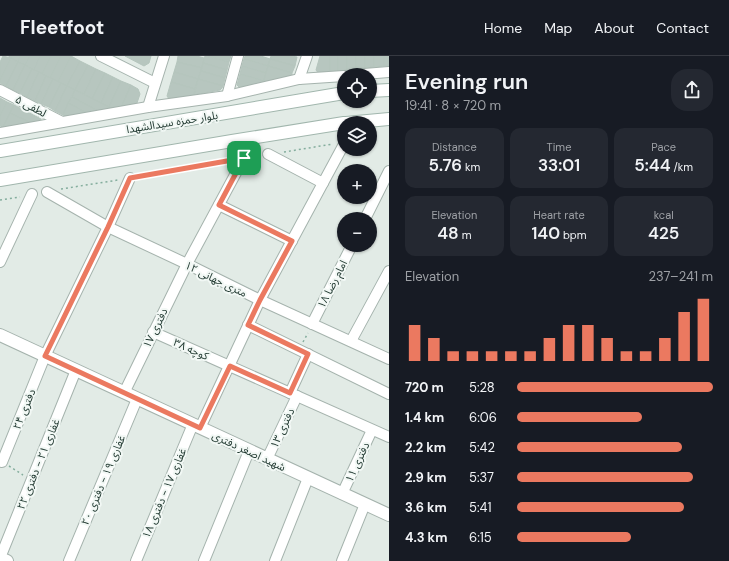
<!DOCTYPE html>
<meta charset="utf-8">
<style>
:root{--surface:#171b24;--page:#242831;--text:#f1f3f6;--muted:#9ea1a6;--line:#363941;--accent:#eb7960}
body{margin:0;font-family:"DM Sans","Noto Sans Arabic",sans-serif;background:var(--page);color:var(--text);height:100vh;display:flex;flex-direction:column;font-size:15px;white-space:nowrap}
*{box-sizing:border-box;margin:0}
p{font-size:13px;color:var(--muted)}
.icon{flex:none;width:22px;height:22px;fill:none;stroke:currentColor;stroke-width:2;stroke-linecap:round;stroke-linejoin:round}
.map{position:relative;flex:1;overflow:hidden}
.side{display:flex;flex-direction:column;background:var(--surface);width:340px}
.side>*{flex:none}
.buttons{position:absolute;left:337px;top:12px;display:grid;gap:8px}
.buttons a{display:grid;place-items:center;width:40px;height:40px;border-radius:50%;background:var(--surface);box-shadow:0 1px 3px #0004;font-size:20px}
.pin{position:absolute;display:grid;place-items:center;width:34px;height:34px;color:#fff;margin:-17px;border-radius:8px;box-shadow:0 2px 6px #0006}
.round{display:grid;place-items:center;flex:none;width:42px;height:42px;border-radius:16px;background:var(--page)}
.summary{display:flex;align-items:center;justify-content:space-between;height:68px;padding:0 16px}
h1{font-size:22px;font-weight:600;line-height:30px}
.stats{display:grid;grid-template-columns:repeat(3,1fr);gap:6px;height:68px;padding:4px 16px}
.stats div{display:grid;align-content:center;border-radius:10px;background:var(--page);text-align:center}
.stats b{font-size:17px;font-weight:600}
.stats small{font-size:11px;font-weight:400}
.stats p{font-size:11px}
.chart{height:112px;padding:8px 16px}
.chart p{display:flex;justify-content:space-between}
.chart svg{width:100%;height:72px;margin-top:4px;stroke:var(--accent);stroke-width:6}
ul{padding:0 16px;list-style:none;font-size:13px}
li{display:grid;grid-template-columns:64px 48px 1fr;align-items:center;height:30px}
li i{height:10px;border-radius:5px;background:var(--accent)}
header{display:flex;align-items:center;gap:24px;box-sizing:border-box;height:56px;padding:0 20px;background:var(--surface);border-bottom:1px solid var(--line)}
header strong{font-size:19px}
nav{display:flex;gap:22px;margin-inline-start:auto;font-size:14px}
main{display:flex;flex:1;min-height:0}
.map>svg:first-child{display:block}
.building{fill:#b7c6bf;stroke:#b5c5bd}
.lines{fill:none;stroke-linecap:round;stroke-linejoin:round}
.minor-casing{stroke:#a5b3ad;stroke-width:12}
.tertiary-casing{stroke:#a5b3ad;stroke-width:14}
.secondary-casing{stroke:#a1b6ad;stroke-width:14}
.path{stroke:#84ad9d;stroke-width:1.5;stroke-dasharray:2 3;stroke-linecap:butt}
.minor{stroke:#fff;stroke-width:10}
.tertiary{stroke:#fff;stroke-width:12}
.secondary{stroke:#fff;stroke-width:12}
.route-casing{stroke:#fff;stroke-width:8}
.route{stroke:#eb7960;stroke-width:5}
.labels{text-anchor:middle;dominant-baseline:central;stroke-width:4;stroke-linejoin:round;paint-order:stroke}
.street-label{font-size:11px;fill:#233b33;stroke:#f2f8f5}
</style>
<header>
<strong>Fleetfoot</strong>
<nav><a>Home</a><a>Map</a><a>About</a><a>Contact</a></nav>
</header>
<main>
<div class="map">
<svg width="389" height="505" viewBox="0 0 389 505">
<rect width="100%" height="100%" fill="#e2ebe6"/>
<g class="building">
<path d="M3 0 11 2 0 24V6Z"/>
<path d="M9 0H20L18 6 9 1Z"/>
<path d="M20 0H30L25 9 18 6Z"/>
<path d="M30 0H40L34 14 25 9Z"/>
<path d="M40 0H51L42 18 34 14Z"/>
<path d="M51 0H61L50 22 42 18Z"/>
<path d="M61 0H71L58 26 50 22Z"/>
<path d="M71 0 80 5 67 30 58 26Z"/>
<path d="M125 0H151L149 7 144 10Z"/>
<path d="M178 0H197L204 2 202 12 177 6Z"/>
<path d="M205 0 229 6 227 14 203 7Z"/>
<path d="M208 0H231L229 6Z"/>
<path d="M245 0H261L270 3 268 10 244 3Z"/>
<path d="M271 0H292L297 1 295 10 270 3Z"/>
<path d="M320 0H330V17L319 18 316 14Z"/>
<path d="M330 0H338V16L330 17Z"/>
<path d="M338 0H347V15L338 16Z"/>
<path d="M347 0H356V13L347 15Z"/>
<path d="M356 0H365V12L356 13Z"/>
<path d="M365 0H374V11L365 12Z"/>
<path d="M374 0H384V10L374 11Z"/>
<rect x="384" y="0" width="5" height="10"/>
<path d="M11 2 18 6 6 30 0 27V24Z"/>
<path d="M244 3 268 10 266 17 242 10Z"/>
<path d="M270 3 295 10 292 17 268 10Z"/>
<path d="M80 5 88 9 75 34 67 30Z"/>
<path d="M18 6 25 9 13 34 6 30Z"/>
<path d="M177 6 202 12 198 23 174 16Z"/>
<path d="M203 7 227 14 225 22 201 15Z"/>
<path d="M25 9 32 13 20 37 13 34Z"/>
<path d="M88 9 96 13 84 38 75 34Z"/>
<path d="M242 10 266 17 264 25 240 18Z"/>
<path d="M268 10 292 17V20L263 27Z"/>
<path d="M32 13 39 16 27 41 20 37Z"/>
<path d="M96 13 105 17 92 43 84 38Z"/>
<path d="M201 15 225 22 223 30 198 23Z"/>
<path d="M39 16 46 20 35 45 27 41Z"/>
<path d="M174 16 198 23 195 33 171 26Z"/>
<path d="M105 17 113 21 101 47 92 43Z"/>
<path d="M240 18 264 25 263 27 239 31 237 29Z"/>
<path d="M46 20 53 23 41 48 35 45Z"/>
<path d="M113 21 121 25 109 51 101 47Z"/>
<path d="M53 23 61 27 49 51 41 48Z"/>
<path d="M198 23 223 30 222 32 220 34 194 39Z"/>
<path d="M121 25 131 29 121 52 113 53 109 51Z"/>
<path d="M171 26 195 33 194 39 169 43 167 40Z"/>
<path d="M61 27 67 30 55 55 49 51Z"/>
<path d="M131 29 138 33 140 38 137 47 134 49 121 52Z"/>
<path d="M67 30 75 34 63 59 55 55Z"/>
<path d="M75 34 113 53 100 56 72 41Z"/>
<path d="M72 41 100 56 89 58 68 47Z"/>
<path d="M0 42 7 46 0 60Z"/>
<path d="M7 46 14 49 3 71 0 70V60Z"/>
<path d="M68 47 89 58 68 61 63 59Z"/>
<path d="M14 49 41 63 40 66 31 67 10 57Z"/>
<path d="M10 57 31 67 4 72 3 71Z"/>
</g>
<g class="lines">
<g class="minor-casing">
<g id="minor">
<path d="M101 0 155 27"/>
<path d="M352 19 389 16"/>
<path d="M299 23 307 0"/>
<path d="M0 34 62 66"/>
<path d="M227 40 238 0"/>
<path d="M148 51 164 0"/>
<path d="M0 77 148 51 227 40 299 23 344 20"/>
<path d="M268 98 323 127"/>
<path d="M47 136 108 171 187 208 260 244 389 303"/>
<path d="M219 149 292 185"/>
<path d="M365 163 389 115"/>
<path d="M0 206 32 138"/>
<path d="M312 268 352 189"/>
<path d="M248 269 389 338"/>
<path d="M153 276 389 381"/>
<path d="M351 285 389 215"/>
<path d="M124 337 187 208 244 102"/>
<path d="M290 337 308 298"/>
<path d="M200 372 260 244 344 88"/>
<path d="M267 403 297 340"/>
<path d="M2 406 45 300 108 171 130 122"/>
<path d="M342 438 372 374"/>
<path d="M0 502 76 314"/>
<path d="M69 505 137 343"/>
<path d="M136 505 193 368"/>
<path d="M204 505 249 395"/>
<path d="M275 505 308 422"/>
<path d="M342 505 365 448"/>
</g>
</g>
<g class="tertiary-casing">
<g id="tertiary">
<path d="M0 279 389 459"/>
<path d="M0 502 7 505"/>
</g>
</g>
<g class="secondary-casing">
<g id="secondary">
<path d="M370 35 389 34"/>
<path d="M346 67 389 63"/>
<path d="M0 95 344 37"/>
<path d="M0 124 232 85 344 67"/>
</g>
</g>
<g class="path">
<path d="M284 96 333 88"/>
<path d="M140 120 233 104"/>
<path d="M61 133 118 124"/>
<path d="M0 144 20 141"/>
<path d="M303 286 308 277"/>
<path d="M9 410 23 419"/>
</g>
<use href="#minor" class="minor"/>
<use href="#tertiary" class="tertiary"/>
<use href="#secondary" class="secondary"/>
</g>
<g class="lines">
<g class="route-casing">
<path id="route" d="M244 102 219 149 292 185 260 244 248 269 308 298 290 337 230 310 200 372 45 300 108 171 130 122Z"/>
</g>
<use href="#route" class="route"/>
</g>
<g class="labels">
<g class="street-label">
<text transform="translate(31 50) rotate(28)">لطفی ۵</text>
<text transform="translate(172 66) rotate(-9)">بلوار حمزه سیدالشهدا</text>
<text transform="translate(216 223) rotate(26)">۱۲ متری جهانی</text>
<text transform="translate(332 228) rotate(-63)">امام رضا ۱۸</text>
<text transform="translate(155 272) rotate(-64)">دفتری ۱۷</text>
<text transform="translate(191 293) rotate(24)">کوچه ۳۸</text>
<text transform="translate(24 353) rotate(-68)">دفتری ۲۴</text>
<text transform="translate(282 372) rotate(-65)">دفتری ۱۳</text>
<text transform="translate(249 395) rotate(25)">شهید اصغر دفتری</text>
<text transform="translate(357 406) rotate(-65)">دفتری ۱۱</text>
<text transform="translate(38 408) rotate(-68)">غفاری ۲۱ - دفتری ۲۲</text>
<text transform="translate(103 424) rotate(-67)">غفاری ۱۹ - دفتری ۲۰</text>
<text transform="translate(164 437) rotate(-67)">غفاری ۱۷ - دفتری ۱۸</text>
</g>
</g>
</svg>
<div class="buttons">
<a><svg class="icon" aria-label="locate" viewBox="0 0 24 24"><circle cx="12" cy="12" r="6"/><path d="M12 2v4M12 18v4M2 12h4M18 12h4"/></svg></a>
<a><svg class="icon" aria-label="layers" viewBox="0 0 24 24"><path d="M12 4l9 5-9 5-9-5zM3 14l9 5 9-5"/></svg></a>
<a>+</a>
<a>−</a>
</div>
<div class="pin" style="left:244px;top:102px;background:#1e9e55"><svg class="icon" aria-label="arrive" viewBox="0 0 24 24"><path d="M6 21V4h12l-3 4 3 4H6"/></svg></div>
</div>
<section class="side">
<div class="summary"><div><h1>Evening run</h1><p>19:41 · 8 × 720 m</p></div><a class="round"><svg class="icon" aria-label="share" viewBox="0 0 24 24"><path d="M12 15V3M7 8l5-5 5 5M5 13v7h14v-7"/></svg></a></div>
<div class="stats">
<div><p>Distance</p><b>5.76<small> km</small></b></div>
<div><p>Time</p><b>33:01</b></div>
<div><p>Pace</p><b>5:44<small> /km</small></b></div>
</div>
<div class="stats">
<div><p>Elevation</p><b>48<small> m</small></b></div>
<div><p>Heart rate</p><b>140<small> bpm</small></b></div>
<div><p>kcal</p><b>425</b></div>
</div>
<div class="chart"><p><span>Elevation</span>237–241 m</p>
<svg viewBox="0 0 160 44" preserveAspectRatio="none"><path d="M5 44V22M15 44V30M25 44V38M35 44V38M45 44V38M55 44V38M65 44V38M75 44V30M85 44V22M95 44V22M105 44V30M115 44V38M125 44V38M135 44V30M145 44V14M155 44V6"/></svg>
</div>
<ul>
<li><b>720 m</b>5:28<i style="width:100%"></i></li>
<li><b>1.4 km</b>6:06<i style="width:64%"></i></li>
<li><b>2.2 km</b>5:42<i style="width:84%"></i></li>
<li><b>2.9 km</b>5:37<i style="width:90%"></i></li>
<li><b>3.6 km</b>5:41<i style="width:85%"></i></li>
<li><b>4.3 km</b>6:15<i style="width:58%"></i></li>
</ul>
</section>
</main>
